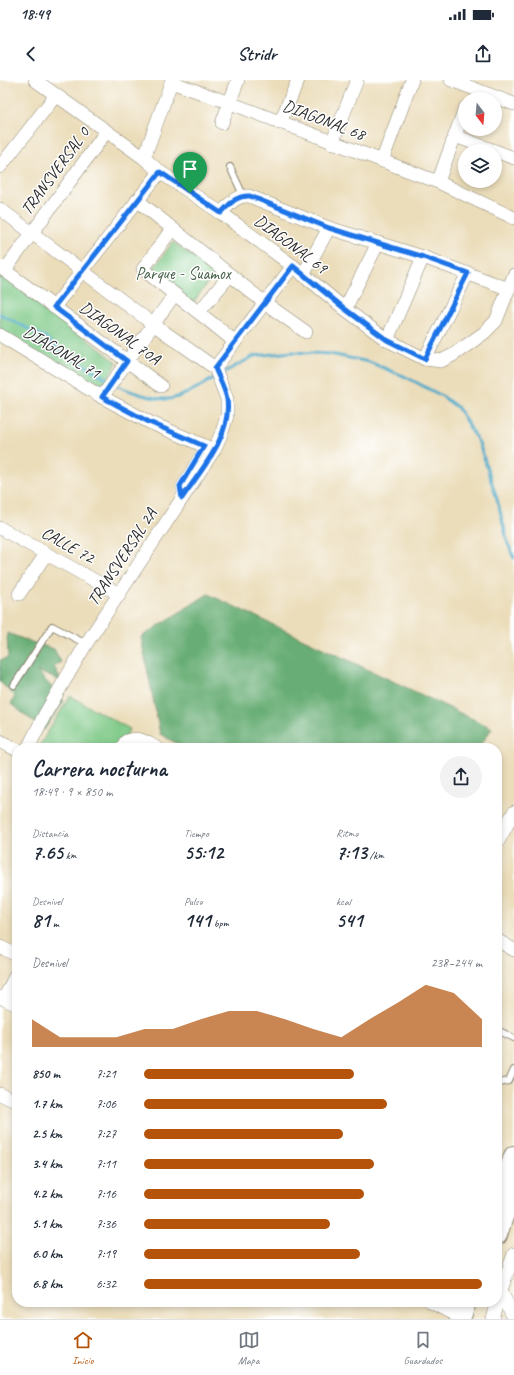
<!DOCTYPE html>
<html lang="es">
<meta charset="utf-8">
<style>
:root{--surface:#fff;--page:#f2f2f3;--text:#1f2937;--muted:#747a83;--line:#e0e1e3;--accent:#b45309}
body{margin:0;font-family:Caveat,sans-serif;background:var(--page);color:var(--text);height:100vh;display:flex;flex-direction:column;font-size:15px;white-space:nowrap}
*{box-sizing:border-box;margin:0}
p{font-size:13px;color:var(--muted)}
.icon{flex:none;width:22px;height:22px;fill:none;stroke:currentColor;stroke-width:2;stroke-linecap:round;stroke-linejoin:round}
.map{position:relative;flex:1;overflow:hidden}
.side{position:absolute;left:12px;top:663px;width:490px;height:564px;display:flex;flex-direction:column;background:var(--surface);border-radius:16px;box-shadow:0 2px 6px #0003}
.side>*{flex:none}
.needle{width:26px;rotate:164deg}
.buttons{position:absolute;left:458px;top:12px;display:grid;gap:8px}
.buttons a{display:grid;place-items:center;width:44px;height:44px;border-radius:50%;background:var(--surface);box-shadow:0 2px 6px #0003;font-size:20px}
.pin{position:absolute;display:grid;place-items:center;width:34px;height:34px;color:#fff;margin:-41px -17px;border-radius:50% 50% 50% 0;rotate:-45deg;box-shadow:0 0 4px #0007}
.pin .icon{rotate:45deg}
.round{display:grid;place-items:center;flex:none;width:42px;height:42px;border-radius:21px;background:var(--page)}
.overview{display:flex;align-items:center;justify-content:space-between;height:68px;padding:0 20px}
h1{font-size:22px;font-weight:700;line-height:30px}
.stats{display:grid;grid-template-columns:repeat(3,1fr);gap:6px;height:68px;padding:4px 20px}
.stats div{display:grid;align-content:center}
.stats b{font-size:20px;font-weight:700}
.stats small{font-size:11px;font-weight:400}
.stats p{font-size:11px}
.chart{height:112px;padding:8px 20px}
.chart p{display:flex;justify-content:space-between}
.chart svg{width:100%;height:72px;margin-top:4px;fill:var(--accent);opacity:.7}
ul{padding:0 20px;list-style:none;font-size:13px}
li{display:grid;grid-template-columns:64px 48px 1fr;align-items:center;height:30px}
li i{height:10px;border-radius:5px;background:var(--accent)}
.status{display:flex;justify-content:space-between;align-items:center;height:28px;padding:0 20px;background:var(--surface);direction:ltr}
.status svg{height:11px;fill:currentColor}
header{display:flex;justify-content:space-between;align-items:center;height:52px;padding:0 20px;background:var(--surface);font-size:18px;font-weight:700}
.tab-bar{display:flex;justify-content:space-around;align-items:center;height:56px;border-top:1px solid var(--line);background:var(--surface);font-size:11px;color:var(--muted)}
.tab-bar a{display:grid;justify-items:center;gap:2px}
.tab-bar .selected{color:var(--accent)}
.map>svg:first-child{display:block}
.green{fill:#7fc987;stroke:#557a59}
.forest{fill:#67ad74;stroke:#496c50}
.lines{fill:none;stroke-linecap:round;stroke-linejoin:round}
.stream{stroke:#48a8c7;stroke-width:3}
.lane-casing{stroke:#8b8472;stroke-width:8}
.street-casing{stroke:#8b8472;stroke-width:14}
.primary-casing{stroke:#8b8472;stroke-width:22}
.lane{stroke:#fff;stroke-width:6}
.street{stroke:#fff;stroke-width:13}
.primary{stroke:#fff;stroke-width:20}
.route-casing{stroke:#fff;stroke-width:8}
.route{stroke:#1a73e8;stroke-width:5}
.labels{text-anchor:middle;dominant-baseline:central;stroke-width:3;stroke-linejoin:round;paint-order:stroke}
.street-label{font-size:17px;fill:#2b2b2b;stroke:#fff}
.park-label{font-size:17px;fill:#48624b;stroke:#fff}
</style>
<div class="status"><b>18:49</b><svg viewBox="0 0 49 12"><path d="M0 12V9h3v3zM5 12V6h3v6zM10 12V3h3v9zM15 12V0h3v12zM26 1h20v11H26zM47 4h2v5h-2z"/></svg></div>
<header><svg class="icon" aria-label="back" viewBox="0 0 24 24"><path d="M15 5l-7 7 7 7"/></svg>Stridr<svg class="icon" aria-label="share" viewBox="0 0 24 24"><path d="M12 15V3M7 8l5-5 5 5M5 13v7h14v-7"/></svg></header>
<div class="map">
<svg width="514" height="1239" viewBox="0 0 514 1239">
<rect width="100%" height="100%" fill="#fff"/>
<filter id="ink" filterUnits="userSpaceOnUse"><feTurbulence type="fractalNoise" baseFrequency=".025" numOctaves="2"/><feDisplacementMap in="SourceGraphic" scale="8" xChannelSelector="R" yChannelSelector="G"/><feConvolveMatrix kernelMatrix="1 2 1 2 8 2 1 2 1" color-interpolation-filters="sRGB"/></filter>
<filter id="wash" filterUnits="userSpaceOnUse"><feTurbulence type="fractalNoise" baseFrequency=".012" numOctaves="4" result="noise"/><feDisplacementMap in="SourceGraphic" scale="16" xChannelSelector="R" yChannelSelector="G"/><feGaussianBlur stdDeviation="0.9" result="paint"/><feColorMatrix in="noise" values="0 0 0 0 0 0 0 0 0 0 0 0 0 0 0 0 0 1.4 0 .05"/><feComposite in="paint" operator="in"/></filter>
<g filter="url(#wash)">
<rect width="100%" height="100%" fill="#ebddba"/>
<g class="green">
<path d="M173 162 215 193 193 223 151 192Z"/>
<path d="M0 194 117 282 100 313 0 250Z"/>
<path d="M70 616 130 649 118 668H38Z"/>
</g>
<g class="forest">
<path d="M208 514 492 648 479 668H185L160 654 141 557Z"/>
<path d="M7 553 34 563 54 569 61 582 54 586 61 601 37 591 64 621 44 650 11 624 15 616 0 602V580L8 578Z"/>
</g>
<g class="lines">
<g class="stream">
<path d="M0 234 44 257 67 276 81 283 109 300"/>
<path d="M221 294 254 276 292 272 330 274 369 282 406 297 442 316 458 328 479 363 497 419 508 464 514 478"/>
<path d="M115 304C127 311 155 320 168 319 183 318 203 304 216 297"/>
</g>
</g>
</g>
<g filter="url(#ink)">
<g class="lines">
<g class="lane-casing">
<g id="lane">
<path d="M230 87 243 115"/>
<path d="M182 417 180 406 204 366"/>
<path d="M14 605 52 546 86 564"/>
<path d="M497 950 514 958"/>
<path d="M497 1002 499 1003 509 1001 514 990"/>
</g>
</g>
<g class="street-casing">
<g id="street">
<path d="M35 0 144 78 160 92 221 133 293 186 345 229 387 260 425 279 441 281 453 275 484 253 496 241 514 195"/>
<path d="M451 0 514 24"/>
<path d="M171 2 230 23 438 102 514 138"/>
<path d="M222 43 238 0"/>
<path d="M280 43 298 0"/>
<path d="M455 56 495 71"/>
<path d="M332 63 357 0"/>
<path d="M495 71 514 78"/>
<path d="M144 78 172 0"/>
<path d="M382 81 412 0"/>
<path d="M0 87 56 15"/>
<path d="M438 102 465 28"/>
<path d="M137 120 265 223 306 252"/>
<path d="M0 129 153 244 215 288 227 319V336L222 352 214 370 86 564 45 634 28 668"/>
<path d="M221 133C230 124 236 115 249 116L329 148 423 177 509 209"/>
<path d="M172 149 143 189C173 214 205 236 235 262"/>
<path d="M0 187 161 306"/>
<path d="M5 190 106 52"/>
<path d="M303 195 329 148"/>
<path d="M54 227 160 92"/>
<path d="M345 229 378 163"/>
<path d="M199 232 230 195"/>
<path d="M0 255 102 317 149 342 214 370"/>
<path d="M387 260 423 177"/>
<path d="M425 279 468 193"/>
<path d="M215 288 293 186"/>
<path d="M102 317 174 215"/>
<path d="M0 448 119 514"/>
<path d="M19 514 46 474"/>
<path d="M0 661 17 670"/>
<path d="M122 668 126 661C140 656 145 662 157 668"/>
<path d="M497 763 514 732"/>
<path d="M497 860 514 870"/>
<path d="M0 867 17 875"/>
<path d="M0 917 4 919 17 892"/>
<path d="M4 919 17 925"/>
<path d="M0 1014 17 1022"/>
<path d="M501 1210 514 1239"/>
<path d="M431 1222 463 1239"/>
<path d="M493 1239 501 1210 514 1174"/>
</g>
</g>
<g class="primary-casing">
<g id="primary">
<path d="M501 1116 514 1076"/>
<path d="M497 1155 514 1103"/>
<path d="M460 1239 466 1222"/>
</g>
</g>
<use href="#lane" class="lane"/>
<use href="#street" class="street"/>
<use href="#primary" class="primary"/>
</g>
</g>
<g class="lines" filter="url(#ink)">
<g class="route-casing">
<path id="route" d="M160 92 221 133C230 124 236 115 250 116L329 148 423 177 468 193 425 279 387 260 345 229 293 186 215 288C219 298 225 309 227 319 232 356 201 390 182 418L180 406 204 366 149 342 102 317 127 281 54 227Z"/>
</g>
<use href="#route" class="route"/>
</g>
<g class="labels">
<g class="street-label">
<text transform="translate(324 40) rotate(21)">DIAGONAL 68</text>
<text transform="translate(55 91) rotate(-54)">TRANSVERSAL 0</text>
<text transform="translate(291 164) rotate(37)">DIAGONAL 69</text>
<text transform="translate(120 253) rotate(36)">DIAGONAL 70A</text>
<text transform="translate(62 272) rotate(31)">DIAGONAL 71</text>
<text transform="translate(68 465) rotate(29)">CALLE 72</text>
<text transform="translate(122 477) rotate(-57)">TRANSVERSAL 2A</text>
</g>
<g class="park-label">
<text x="183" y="193">Parque - Suamox</text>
</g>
</g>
</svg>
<div class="buttons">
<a><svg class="needle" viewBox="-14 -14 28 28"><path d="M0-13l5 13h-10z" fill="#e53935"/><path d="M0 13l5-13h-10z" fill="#747a83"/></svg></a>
<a><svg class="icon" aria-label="layers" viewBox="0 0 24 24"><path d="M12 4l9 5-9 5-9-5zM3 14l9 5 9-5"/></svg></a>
</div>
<div class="pin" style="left:190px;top:113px;background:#1e9e55"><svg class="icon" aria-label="arrive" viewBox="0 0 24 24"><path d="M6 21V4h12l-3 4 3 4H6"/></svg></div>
<section class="side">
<div class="overview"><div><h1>Carrera nocturna</h1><p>18:49 · 9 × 850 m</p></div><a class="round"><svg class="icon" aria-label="share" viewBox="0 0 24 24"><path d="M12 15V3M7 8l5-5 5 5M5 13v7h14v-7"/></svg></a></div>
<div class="stats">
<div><p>Distancia</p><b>7.65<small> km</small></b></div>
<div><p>Tiempo</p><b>55:12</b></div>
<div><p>Ritmo</p><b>7:13<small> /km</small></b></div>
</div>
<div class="stats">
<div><p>Desnivel</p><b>81<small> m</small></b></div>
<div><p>Pulso</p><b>141<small> bpm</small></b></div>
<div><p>kcal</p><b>541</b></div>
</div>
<div class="chart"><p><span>Desnivel</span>238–244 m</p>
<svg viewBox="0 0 160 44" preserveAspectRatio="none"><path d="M0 44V27L10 38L20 38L30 38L40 33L50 33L60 27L70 22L80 22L90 27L100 33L110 38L120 27L130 17L140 6L150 11L160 27V44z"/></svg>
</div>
<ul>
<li><b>850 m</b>7:21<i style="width:62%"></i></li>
<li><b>1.7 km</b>7:06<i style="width:72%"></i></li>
<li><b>2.5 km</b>7:27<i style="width:59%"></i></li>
<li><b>3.4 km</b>7:11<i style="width:68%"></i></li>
<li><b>4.2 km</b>7:16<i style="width:65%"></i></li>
<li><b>5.1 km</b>7:36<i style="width:55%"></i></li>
<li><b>6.0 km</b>7:19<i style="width:64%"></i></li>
<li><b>6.8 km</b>6:32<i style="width:100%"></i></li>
</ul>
</section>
</div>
<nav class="tab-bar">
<a class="selected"><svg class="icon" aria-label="home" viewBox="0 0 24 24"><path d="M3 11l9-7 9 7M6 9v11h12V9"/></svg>Inicio</a>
<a><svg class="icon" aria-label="map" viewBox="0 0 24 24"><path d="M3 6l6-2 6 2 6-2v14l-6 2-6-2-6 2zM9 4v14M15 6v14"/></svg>Mapa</a>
<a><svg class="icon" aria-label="saved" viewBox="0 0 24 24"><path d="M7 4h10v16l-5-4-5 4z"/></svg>Guardados</a>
</nav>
